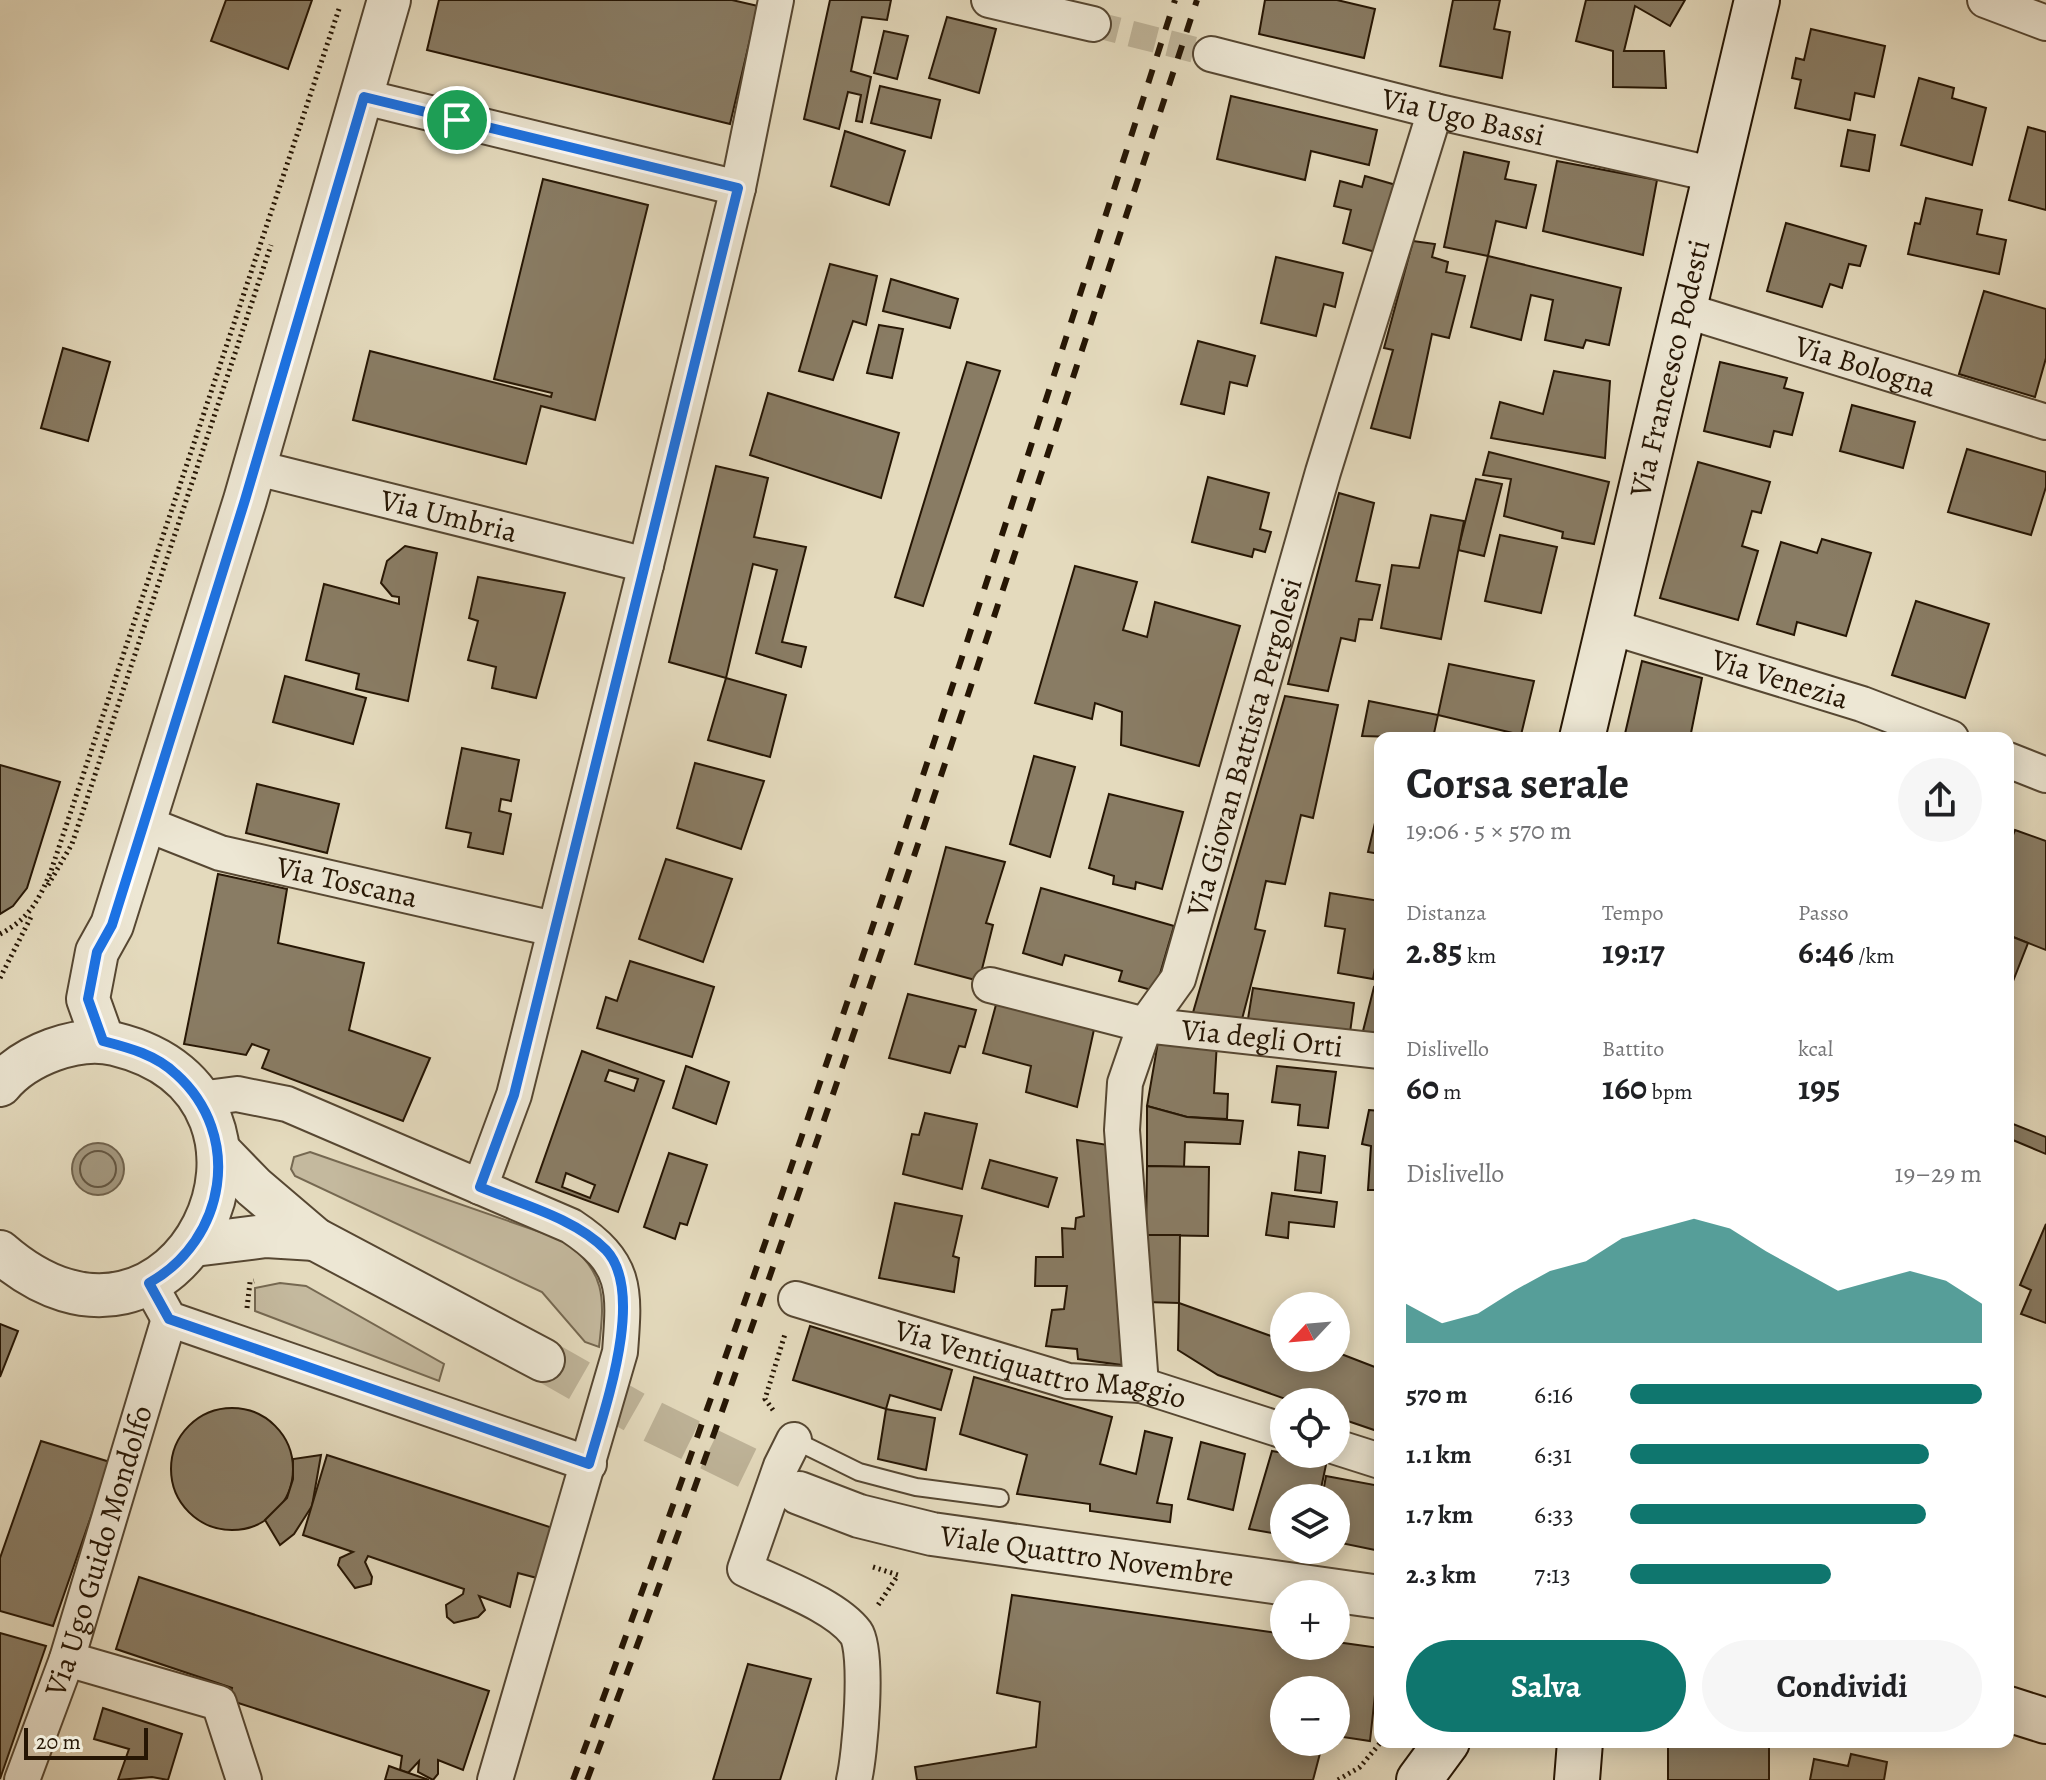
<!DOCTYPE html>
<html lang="it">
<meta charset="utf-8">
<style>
:root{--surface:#fff;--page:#f6f6f6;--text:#202124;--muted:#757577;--accent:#0f766e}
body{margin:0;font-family:Alegreya,serif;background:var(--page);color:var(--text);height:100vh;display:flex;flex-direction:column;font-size:30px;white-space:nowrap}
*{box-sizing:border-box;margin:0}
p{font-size:26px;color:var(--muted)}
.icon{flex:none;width:44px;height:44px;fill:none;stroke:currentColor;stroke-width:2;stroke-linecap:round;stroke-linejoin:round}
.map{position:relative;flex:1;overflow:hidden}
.details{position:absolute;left:1374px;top:732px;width:640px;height:1016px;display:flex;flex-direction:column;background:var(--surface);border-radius:16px;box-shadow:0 4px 20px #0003}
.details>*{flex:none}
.needle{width:52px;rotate:244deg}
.buttons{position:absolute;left:1270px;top:1292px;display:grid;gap:16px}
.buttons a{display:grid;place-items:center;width:80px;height:80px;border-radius:50%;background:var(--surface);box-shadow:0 4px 20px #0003;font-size:40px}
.scale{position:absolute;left:24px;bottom:20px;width:124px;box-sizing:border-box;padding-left:8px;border:4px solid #261604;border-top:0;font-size:22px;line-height:28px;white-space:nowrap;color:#261604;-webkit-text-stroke:6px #ede7d4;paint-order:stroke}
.pin{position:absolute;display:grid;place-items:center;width:68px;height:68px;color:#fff;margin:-34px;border:4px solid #fff;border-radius:50%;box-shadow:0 2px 8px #0007}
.round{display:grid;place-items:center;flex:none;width:84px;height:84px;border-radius:42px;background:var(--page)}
.summary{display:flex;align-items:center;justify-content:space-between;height:136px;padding:0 32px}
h1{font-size:44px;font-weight:600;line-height:60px}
.metrics{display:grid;grid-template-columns:repeat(3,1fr);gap:12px;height:136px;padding:8px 32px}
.metrics div{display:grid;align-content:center}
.metrics b{font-size:34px;font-weight:600}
.metrics small{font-size:22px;font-weight:400}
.metrics p{font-size:22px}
.chart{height:224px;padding:16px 32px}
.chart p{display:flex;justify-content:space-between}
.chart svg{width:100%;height:144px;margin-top:8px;fill:var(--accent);opacity:.7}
.action{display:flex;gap:16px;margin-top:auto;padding:16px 32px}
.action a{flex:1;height:92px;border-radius:48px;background:var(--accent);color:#fff;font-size:32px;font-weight:600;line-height:92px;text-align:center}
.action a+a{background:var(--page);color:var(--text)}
ul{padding:0 32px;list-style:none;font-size:26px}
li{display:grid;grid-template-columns:128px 96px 1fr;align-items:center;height:60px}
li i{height:20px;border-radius:10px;background:var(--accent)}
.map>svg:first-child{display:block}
.green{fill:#c4b99e;stroke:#756851;stroke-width:2}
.water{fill:#a3977e;stroke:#71634d;stroke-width:2}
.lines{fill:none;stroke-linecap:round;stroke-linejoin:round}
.shore{stroke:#645641;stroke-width:2}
.building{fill:#897c64;stroke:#261604;stroke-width:2;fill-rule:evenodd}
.pedestrian-tunnel{stroke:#beb398;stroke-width:26;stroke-dasharray:26 13;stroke-linecap:butt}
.tertiary-tunnel{stroke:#beb398;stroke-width:42;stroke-dasharray:42 21;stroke-linecap:butt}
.service-casing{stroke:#564732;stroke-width:20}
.minor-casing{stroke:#564732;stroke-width:38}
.tertiary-casing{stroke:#564732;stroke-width:46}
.secondary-casing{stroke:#261604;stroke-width:48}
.path{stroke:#261604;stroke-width:5;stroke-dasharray:2 4;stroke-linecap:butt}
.service{stroke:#ede7d4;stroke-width:16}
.minor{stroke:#ede7d4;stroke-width:34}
.tertiary{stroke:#ede7d4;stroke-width:42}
.secondary{stroke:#ede7d4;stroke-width:44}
.rail{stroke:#261604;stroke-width:6;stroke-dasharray:14 14;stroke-linecap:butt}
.route-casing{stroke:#fff;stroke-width:16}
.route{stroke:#1a73e8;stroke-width:10}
.labels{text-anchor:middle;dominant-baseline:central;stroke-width:8;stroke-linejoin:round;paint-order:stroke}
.street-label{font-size:30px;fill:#261604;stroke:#ede7d4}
</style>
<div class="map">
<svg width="2046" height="1780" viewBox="0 0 2046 1780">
<rect width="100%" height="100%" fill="#e4dabd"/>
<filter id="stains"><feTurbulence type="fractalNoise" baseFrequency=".0025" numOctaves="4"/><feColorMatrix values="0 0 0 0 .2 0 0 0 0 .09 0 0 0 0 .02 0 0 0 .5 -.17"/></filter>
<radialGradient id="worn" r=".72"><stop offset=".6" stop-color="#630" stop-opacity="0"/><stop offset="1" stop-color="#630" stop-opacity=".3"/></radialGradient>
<g class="green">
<path d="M310 1152 563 1240C606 1271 605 1297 599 1347L585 1342 542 1292 295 1176 291 1169 294 1157Z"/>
<path d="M280 1283 306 1286 444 1364 439 1381 255 1311V1288Z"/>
</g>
<circle class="water" cx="98" cy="1169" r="26"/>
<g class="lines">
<circle class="shore" cx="98" cy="1169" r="18"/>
</g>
<g class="building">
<path d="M226 0H312L288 69 211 41Z"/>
<path d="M439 0H732L758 6 730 124 427 50Z"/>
<path d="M830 0H891L887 20 862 17 851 71 871 77 862 122 856 121 861 95 848 92 839 129 804 119Z"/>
<path d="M1265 0H1337L1375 9 1364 58 1259 34Z"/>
<path d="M1453 0H1500L1494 29 1510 32 1502 78 1440 66Z"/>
<path d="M1586 0H1685L1670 26 1635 6 1624 51H1664L1666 88 1613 87V51L1576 41Z"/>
<path d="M947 17 996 29 979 93 929 78Z"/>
<path d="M1811 29 1885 46 1874 97 1855 93 1850 120 1795 108 1801 80 1792 78 1796 58 1804 60Z"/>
<path d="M884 31 908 36 897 79 874 73Z"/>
<path d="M1919 78 1954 88 1952 98 1986 108 1972 165 1901 145Z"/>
<path d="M880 86 940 100 931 138 871 123Z"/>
<path d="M1231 96 1377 130 1369 165 1311 151 1305 180 1217 159Z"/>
<path d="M2028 127 2046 132V210L2009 200Z"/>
<path d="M1848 130 1875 135 1869 171 1841 166Z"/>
<path d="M845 131 905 151 889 205 831 186Z"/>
<path d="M1464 152 1509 162 1505 179 1536 185 1526 228 1496 221 1488 256 1444 247Z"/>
<path d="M1557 161 1657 180 1643 255 1543 231Z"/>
<path d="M1365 176 1396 185 1379 253 1343 243 1351 210 1334 206 1340 181 1362 187Z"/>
<path d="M543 179 648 205 595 420 541 406 526 464 353 420 370 351 551 397 552 393 494 379Z"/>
<path d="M1926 198 1982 210 1977 234 2006 240 1999 274 1908 254 1915 223 1920 224Z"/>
<path d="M1786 223 1866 246 1860 266 1849 264 1842 288 1830 284 1822 307 1767 291Z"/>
<path d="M1413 241 1435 244 1432 257 1448 262 1446 272 1465 276 1449 338 1432 334 1410 438 1371 428 1393 350 1384 348Z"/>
<path d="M1488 256 1621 288 1609 345 1586 340 1583 348 1545 340 1553 300 1531 295 1521 340 1471 327Z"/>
<path d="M1276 257 1343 273 1335 307 1324 304 1316 336 1261 323Z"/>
<path d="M830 264 877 276 866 325 853 321 833 380 799 371Z"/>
<path d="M891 279 958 299 950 328 883 311Z"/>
<path d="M1984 291 2046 309V358L2035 397 1959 374Z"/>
<path d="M879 325 903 329 892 378 867 373Z"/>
<path d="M1198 341 1255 356 1247 386 1230 382 1224 414 1181 404Z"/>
<path d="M63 348 110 362 88 441 41 428Z"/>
<path d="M967 362 1000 371 923 606 895 597Z"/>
<path d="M1720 362 1787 378 1784 388 1803 393 1792 435 1774 431 1770 447 1704 431Z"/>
<path d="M1554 371 1610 381 1605 458 1491 438 1500 402 1543 414Z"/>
<path d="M768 393 899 433 881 498 750 455Z"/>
<path d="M1852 405 1915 422 1903 468 1840 451Z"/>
<path d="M1967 449 2046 472V487L2031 535 1948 512Z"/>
<path d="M1489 452 1609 482 1594 544 1562 538 1563 532 1504 516 1511 479 1483 475Z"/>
<path d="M1698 462 1770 482 1761 513 1752 511 1742 546 1758 551 1738 620 1660 598Z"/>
<path d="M716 466 768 478 754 537 806 547 782 642 806 647 801 667 756 653 777 570 753 564 726 678 669 662Z"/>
<path d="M1208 477 1269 493 1260 529 1271 532 1265 552 1254 549 1252 557 1192 542Z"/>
<path d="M1476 479 1502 484 1484 556 1458 550Z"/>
<path d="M1339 493 1374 503 1356 581 1380 585 1372 620 1359 619 1355 641 1341 638 1328 691 1288 684Z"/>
<path d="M1431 515 1464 521 1441 639 1381 628 1392 565 1419 568Z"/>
<path d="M1500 535 1557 547 1541 613 1485 601Z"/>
<path d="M1822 539 1871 553 1846 636 1797 622 1794 635 1757 624 1781 542 1817 553Z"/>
<path d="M405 546 437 553 408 701 356 689 359 674 306 660 324 584 399 604V597L392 596 381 583 387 561Z"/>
<path d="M1075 566 1137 582 1123 630 1147 637 1155 602 1240 626 1199 766 1121 745 1122 712 1095 703 1092 719 1035 703Z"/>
<path d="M478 577 565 593 536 698 492 688 496 667 468 660 478 621 469 618Z"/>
<path d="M1916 601 1989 624 1965 698 1892 675Z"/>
<path d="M1642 661 1702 678 1690 738H1624Z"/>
<path d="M1449 664 1534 681 1521 735 1438 715Z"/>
<path d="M285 676 366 698 353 744 273 722Z"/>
<path d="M726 678 786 695 770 757 708 740Z"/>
<path d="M1285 696 1338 705 1313 818 1301 815 1285 884 1266 881 1255 929 1265 931 1241 1023 1192 1016Z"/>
<path d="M1369 701 1438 715 1433 738 1362 736Z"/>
<path d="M462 748 519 760 511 801 501 799 499 811 511 814 503 854 468 847 471 833 446 828Z"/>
<path d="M1034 756 1075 767 1050 857 1010 844Z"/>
<path d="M695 763 764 781 741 849 677 828Z"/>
<path d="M0 765 60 782 27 888 13 906 0 914Z"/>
<path d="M257 784 339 804 327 853 246 833Z"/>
<path d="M1109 794 1183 812 1162 889 1136 882 1135 889 1113 884 1114 876 1089 868Z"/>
<path d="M1380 802V854L1368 852Z"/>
<path d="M2015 830 2046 841V950L2008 935V847Z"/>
<path d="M946 847 1005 862 986 923 993 925 979 981 915 964Z"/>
<path d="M666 859 732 879 703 962 639 939Z"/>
<path d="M218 874 287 889 278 943 364 963 349 1030 430 1058 403 1121 262 1068 269 1050 252 1044 246 1055 184 1044Z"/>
<path d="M1041 888 1174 926 1155 991 1119 981 1122 971 1065 955 1062 965 1023 953Z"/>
<path d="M1330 893 1380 901V941L1373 979 1338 973 1345 929 1325 926Z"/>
<path d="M2008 935 2028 943 2008 994Z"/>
<path d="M630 961 714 987 692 1057 597 1028 606 997 617 1001Z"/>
<path d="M1374 987 1380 988V1039L1362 1035Z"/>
<path d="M1253 988 1354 1003 1349 1040 1247 1025Z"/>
<path d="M908 994 976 1010 965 1047 959 1046 950 1073 889 1058Z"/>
<path d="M997 1001 1095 1025 1077 1107 1026 1092 1031 1066 983 1053Z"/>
<path d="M1159 1036 1217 1042 1214 1093 1228 1094 1227 1119 1187 1117 1147 1106Z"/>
<path d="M582 1051 664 1081 618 1212 536 1182ZM609 1070 638 1079 634 1091 605 1081ZM566 1173 595 1185 590 1198 562 1187Z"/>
<path d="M686 1066 729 1082 716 1124 673 1108Z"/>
<path d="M1277 1066 1336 1072 1328 1128 1298 1125 1300 1105 1272 1102Z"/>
<path d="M1147 1106 1187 1117 1243 1121 1240 1144 1185 1142 1184 1167 1147 1166Z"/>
<path d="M1369 1110 1380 1111V1190H1368L1371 1146 1362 1144Z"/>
<path d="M925 1113 977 1124 962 1189 903 1174 912 1134 919 1135Z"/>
<path d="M2008 1122 2046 1137V1154L2008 1138Z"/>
<path d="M1077 1140 1114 1146 1122 1365 1078 1359 1077 1349 1046 1346 1052 1310 1064 1309 1067 1286H1035L1036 1257H1063L1062 1228 1075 1229 1076 1218 1084 1216Z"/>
<path d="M1299 1152 1325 1156 1321 1193 1295 1190Z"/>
<path d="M669 1153 707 1165 687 1225 680 1223 675 1239 644 1227Z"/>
<path d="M990 1160 1057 1178 1048 1207 982 1188Z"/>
<path d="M1147 1166 1209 1167 1208 1236 1146 1235Z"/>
<path d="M1272 1193 1337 1202 1334 1227 1289 1222 1288 1238 1266 1235Z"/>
<path d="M895 1203 962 1216 953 1256 959 1258 954 1292 879 1278Z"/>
<path d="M2046 1224V1323L2021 1314 2031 1290 2020 1285Z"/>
<path d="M1146 1235H1180L1179 1303 1145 1302Z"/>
<path d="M1179 1303 1282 1340 1284 1334V1358H1336V1352L1380 1369V1432L1336 1417V1402H1294L1218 1375 1178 1350Z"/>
<path d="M0 1324 18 1331 0 1377Z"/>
<path d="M810 1326 952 1370 941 1410 890 1395 886 1409 793 1380Z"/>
<path d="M974 1377 1112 1417 1100 1464 1136 1474 1145 1431 1172 1438 1157 1503 1172 1505 1170 1522 1090 1511V1504L1017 1494 1027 1455 960 1434Z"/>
<circle cx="232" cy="1469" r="61"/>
<path d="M886 1409 935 1418 926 1470 878 1459Z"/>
<path d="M41 1441 110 1462 53 1626 0 1611V1558Z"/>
<path d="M1201 1442 1245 1454 1233 1510 1188 1499Z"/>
<path d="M1272 1451 1327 1460 1319 1498H1284V1535L1249 1529Z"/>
<path d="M321 1455 312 1506 294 1534 280 1545 265 1520 287 1498 293 1479V1459Z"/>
<path d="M327 1455 559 1530 537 1578 518 1573 510 1607 479 1596 485 1610 478 1617 454 1623 447 1617 446 1605 463 1594 464 1589 368 1556 365 1562 372 1577 371 1584 355 1588 338 1565 340 1558 353 1552 303 1535Z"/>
<path d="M1326 1476 1380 1486V1551L1336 1542V1498H1322Z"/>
<path d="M139 1577 489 1691 463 1770 438 1760V1774L433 1780 418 1772 419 1761 408 1773 400 1770 402 1756 229 1700 232 1688 116 1649Z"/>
<path d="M1012 1595 1284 1634V1646H1336V1642L1380 1648 1370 1741 1336 1736V1690H1284V1742H1323L1313 1780H917L915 1767 1036 1747 1040 1702 997 1693Z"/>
<path d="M0 1633 46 1646 0 1779Z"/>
<path d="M748 1664 811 1679 780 1780H713Z"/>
<path d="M103 1708 182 1734 168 1780 152 1777 118 1780 129 1749 94 1739Z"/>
<rect x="1668" y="1742" width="101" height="38"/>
<path d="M1851 1754 1887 1762 1884 1780H1810L1814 1759 1848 1766Z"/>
<path d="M389 1766 400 1770 429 1780H385Z"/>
</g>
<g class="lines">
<path class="pedestrian-tunnel" d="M1093 24 1211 54"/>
<path class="tertiary-tunnel" d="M543 1360 641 1416 799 1493"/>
<g class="service-casing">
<path id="service" d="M794 1440 859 1472 916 1487 1000 1498"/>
</g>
<g class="minor-casing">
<g id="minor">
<path d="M989 0 1093 24"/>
<path d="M1985 0 2046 23"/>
<path id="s1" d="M1211 54 1435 111 1716 175"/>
<path d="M364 97 738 188"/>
<path id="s2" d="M1684 310 2046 422"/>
<path id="s3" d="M253 467 646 565"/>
<path id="s4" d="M1608 626 1862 704 1951 738"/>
<path d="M2008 760 2046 775"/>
<path id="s5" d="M144 823 220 853 554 929"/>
<path id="s6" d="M990 985 1145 1025 1380 1051"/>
<path d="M199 1099 237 1094 287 1104 571 1226C627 1263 625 1288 620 1352L495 1780"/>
<path d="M480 1187 514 1095 646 565 738 188 776 0"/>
<path d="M149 1283 169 1319 589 1464"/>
<path id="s7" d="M796 1299 1068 1381 1141 1385 1284 1431"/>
<path id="s8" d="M1141 1385 1122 1130 1125 1083 1145 1025 1178 979 1323 472 1435 111"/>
<path d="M794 1440 781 1466 745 1569C777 1585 835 1605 856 1633 869 1651 860 1756 854 1780"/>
<path d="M1336 1447 1380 1461"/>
<path d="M67 1659 219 1703 244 1780"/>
<path id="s9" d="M22 1780 67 1659 169 1319"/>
</g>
</g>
<g class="tertiary-casing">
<g id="tertiary">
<path d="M103 1041 88 999 97 952 112 925 245 500 389 0"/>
<path d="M0 1085C25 1055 77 1035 115 1044 325 1095 179 1408 0 1252"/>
<path d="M218 1150 254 1187 315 1239 543 1360"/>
<path d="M194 1245 266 1236 315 1239"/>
<path id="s10" d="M799 1493 859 1516 932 1534 1380 1597"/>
</g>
</g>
<g class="secondary-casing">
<g id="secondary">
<path id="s11" d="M1582 738 1757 0"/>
<path d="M2008 1709 2046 1721"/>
<path d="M1419 1780 1447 1742"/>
<path d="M1577 1780 1580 1742"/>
</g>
</g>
<g class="path">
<path d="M48 885 72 844 271 245"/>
<path d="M0 934C29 919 39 900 51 871L339 9"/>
<path d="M0 978 32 915"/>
<path d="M247 1308 250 1282 254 1281"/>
<path d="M773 1410 765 1399 785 1334"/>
<path d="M873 1567 898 1575 878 1605"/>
<path d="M1338 1780 1360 1767 1381 1742"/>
</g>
<use href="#service" class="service"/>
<use href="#minor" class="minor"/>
<use href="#tertiary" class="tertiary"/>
<use href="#secondary" class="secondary"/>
<g class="rail">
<path d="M573 1780C791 1193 983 596 1175 0"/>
<path d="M587 1780C808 1193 1001 596 1197 0"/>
</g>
</g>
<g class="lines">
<g class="route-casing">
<path id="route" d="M364 97 738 188 514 1095 480 1187C520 1204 575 1218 606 1250 647 1294 603 1413 589 1464L169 1319 149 1283C226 1240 244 1135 176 1074 156 1055 130 1048 103 1041L88 999 97 952 112 925 144 823 245 500Z"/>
</g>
<use href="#route" class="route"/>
</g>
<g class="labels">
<g class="street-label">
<text stroke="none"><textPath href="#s1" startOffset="260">Via Ugo Bassi</textPath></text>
<text stroke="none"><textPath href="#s2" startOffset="190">Via Bologna</textPath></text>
<text stroke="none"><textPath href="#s11" startOffset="380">Via Francesco Podesti</textPath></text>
<text stroke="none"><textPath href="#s3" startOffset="202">Via Umbria</textPath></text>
<text stroke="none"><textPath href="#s4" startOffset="180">Via Venezia</textPath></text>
<text stroke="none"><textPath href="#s8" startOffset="662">Via Giovan Battista Pergolesi</textPath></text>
<text stroke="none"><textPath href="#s5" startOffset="212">Via Toscana</textPath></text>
<text stroke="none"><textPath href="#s6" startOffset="278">Via degli Orti</textPath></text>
<text stroke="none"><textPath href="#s7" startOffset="254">Via Ventiquattro Maggio</textPath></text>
<text stroke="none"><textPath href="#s9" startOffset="242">Via Ugo Guido Mondolfo</textPath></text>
<text stroke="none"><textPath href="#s10" startOffset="296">Viale Quattro Novembre</textPath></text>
</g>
</g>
<rect width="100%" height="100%" filter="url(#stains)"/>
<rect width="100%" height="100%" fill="url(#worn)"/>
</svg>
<div class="buttons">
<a><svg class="needle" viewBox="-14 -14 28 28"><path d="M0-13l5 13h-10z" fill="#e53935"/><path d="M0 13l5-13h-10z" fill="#757577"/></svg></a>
<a><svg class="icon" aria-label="locate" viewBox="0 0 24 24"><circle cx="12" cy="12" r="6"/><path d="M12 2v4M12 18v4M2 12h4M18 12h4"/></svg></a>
<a><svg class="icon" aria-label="layers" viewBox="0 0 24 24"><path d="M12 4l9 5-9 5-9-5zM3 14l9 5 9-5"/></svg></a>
<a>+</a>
<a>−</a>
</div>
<div class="scale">20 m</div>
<div class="pin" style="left:457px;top:120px;background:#1e9e55"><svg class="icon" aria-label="arrive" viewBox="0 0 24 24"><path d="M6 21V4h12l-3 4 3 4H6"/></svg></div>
<section class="details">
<div class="summary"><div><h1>Corsa serale</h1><p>19:06 · 5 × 570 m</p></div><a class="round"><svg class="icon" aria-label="share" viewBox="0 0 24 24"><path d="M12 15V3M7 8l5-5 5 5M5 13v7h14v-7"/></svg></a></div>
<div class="metrics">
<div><p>Distanza</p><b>2.85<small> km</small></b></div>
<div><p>Tempo</p><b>19:17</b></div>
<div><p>Passo</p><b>6:46<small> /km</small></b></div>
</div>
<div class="metrics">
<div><p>Dislivello</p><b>60<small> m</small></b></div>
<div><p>Battito</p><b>160<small> bpm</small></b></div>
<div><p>kcal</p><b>195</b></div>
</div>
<div class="chart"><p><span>Dislivello</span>19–29 m</p>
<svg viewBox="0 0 160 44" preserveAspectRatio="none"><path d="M0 44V32L10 38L20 35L30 28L40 22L50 19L60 12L70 9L80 6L90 9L100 16L110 22L120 28L130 25L140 22L150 25L160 32V44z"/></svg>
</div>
<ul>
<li><b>570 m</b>6:16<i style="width:100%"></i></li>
<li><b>1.1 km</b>6:31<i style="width:85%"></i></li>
<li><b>1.7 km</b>6:33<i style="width:84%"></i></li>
<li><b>2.3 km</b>7:13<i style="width:57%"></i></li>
</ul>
<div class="action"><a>Salva</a><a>Condividi</a></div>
</section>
</div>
